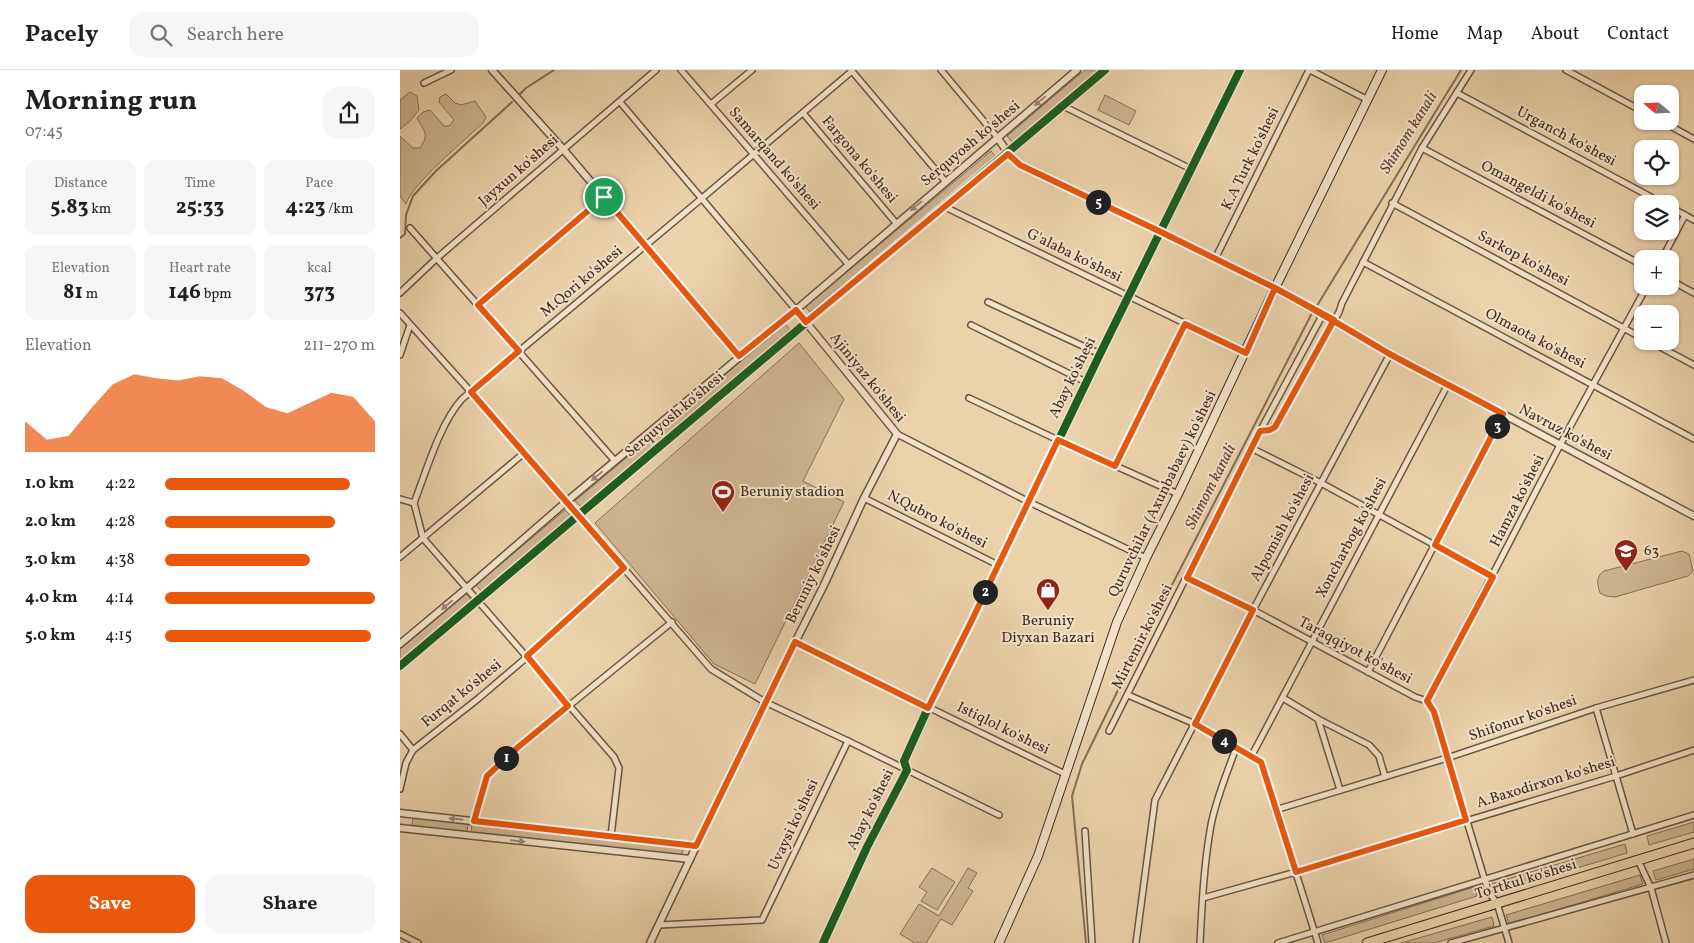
<!DOCTYPE html>
<meta charset="utf-8">
<style>
:root{--surface:#fff;--page:#f6f6f6;--text:#202124;--muted:#757577;--line:#e0e0e0;--accent:#ea580c}
body{margin:0;font-family:Vollkorn,serif;background:var(--page);color:var(--text);height:100vh;display:flex;flex-direction:column;font-size:19px;white-space:nowrap}
*{box-sizing:border-box;margin:0}
p{font-size:16px;color:var(--muted)}
.icon{flex:none;width:28px;height:28px;fill:none;stroke:currentColor;stroke-width:2;stroke-linecap:round;stroke-linejoin:round}
.map{position:relative;flex:1;overflow:hidden}
.drawer{display:flex;flex-direction:column;background:var(--surface);width:400px}
.drawer>*{flex:none}
.needle{width:32px;rotate:289deg}
.tools{position:absolute;left:1234px;top:15px;display:grid;gap:10px}
.tools a{display:grid;place-items:center;width:45px;height:45px;border-radius:10px;background:var(--surface);box-shadow:0 1px 4px #0004;font-size:25px}
.pin{position:absolute;display:grid;place-items:center;width:42px;height:42px;color:#fff;margin:-21px;border:2px solid #fff;border-radius:50%;box-shadow:0 1px 5px #0007}
.km{position:absolute;width:25px;height:25px;margin:-12px;border-radius:50%;background:#222;color:#fff;font-size:14px;line-height:25px;text-align:center}
.round{display:grid;place-items:center;flex:none;width:52px;height:52px;border-radius:15px;background:var(--page)}
.summary{display:flex;align-items:center;justify-content:space-between;height:85px;padding:0 25px}
h1{font-size:28px;font-weight:700;line-height:38px}
.metrics{display:grid;grid-template-columns:repeat(3,1fr);gap:8px;height:85px;padding:5px 25px}
.metrics div{display:grid;align-content:center;border-radius:12px;background:var(--page);text-align:center}
.metrics b{font-size:21px;font-weight:700}
.metrics small{font-size:14px;font-weight:400}
.metrics p{font-size:14px}
.chart{height:140px;padding:10px 25px}
.chart p{display:flex;justify-content:space-between}
.chart svg{width:100%;height:90px;margin-top:5px;fill:var(--accent);opacity:.7}
.action{display:flex;gap:10px;margin-top:auto;padding:10px 25px}
.action a{flex:1;height:58px;border-radius:15px;background:var(--accent);color:#fff;font-size:20px;font-weight:700;line-height:58px;text-align:center}
.action a+a{background:var(--page);color:var(--text)}
ul{padding:0 25px;list-style:none;font-size:16px}
li{display:grid;grid-template-columns:80px 60px 1fr;align-items:center;height:38px}
li i{height:12px;border-radius:6px;background:var(--accent)}
header{display:flex;align-items:center;gap:30px;box-sizing:border-box;height:70px;padding:0 25px;background:var(--surface);border-bottom:1px solid var(--line)}
header strong{font-size:24px}
nav{display:flex;gap:28px;margin-inline-start:auto;font-size:18px}
.search{width:350px;height:45px;background:var(--page);display:flex;align-items:center;gap:12px;box-sizing:border-box;padding:0 18px;border-radius:15px;color:var(--muted);font-size:19px}
main{display:flex;flex:1;min-height:0}
.map>svg:first-child{display:block}
.green{fill:#cfb693;stroke:#88705a}
.lines{fill:none;stroke-linecap:round;stroke-linejoin:round}
.stream{stroke:#856d57;stroke-width:2}
.minor-casing{stroke:#6c5543;stroke-width:8}
.tertiary-casing{stroke:#6c5543;stroke-width:9}
.secondary-casing{stroke:#412b20;stroke-width:10}
.primary-casing{stroke:#412b20;stroke-width:11}
.minor{stroke:#f3e2c8;stroke-width:5}
.tertiary{stroke:#f3e2c8;stroke-width:6}
.secondary{stroke:#f3e2c8;stroke-width:8}
.primary{stroke:#ecd2ab;stroke-width:9}
.cycleway-casing{stroke:#f3e2c8;stroke-width:11}
.cycleway{stroke:#1b5e20;stroke-width:8}
.oneway{fill:#9a8674}
.route-casing{stroke:#fff;stroke-width:10}
.route{stroke:#ea580c;stroke-width:6}
.labels{text-anchor:middle;dominant-baseline:central;stroke-width:4;stroke-linejoin:round;paint-order:stroke}
.street-label{font-size:15px;fill:#412b20;stroke:#f3e2c8}
.poi-label{font-size:15px;fill:#412b20;stroke:#f3e2c8;text-anchor:start}
.water-label{font-size:16px;font-style:italic;fill:#5d4637;stroke:#f3e2c8}
</style>
<header>
<strong>Pacely</strong>
<div class="search"><svg class="icon" aria-label="search" viewBox="0 0 24 24"><circle cx="10" cy="10" r="6"/><path d="M15 15l6 6"/></svg>Search here</div>
<nav><a>Home</a><a>Map</a><a>About</a><a>Contact</a></nav>
</header>
<main>
<section class="drawer">
<div class="summary"><div><h1>Morning run</h1><p>07:45</p></div><a class="round"><svg class="icon" aria-label="share" viewBox="0 0 24 24"><path d="M12 15V3M7 8l5-5 5 5M5 13v7h14v-7"/></svg></a></div>
<div class="metrics">
<div><p>Distance</p><b>5.83<small> km</small></b></div>
<div><p>Time</p><b>25:33</b></div>
<div><p>Pace</p><b>4:23<small> /km</small></b></div>
</div>
<div class="metrics">
<div><p>Elevation</p><b>81<small> m</small></b></div>
<div><p>Heart rate</p><b>146<small> bpm</small></b></div>
<div><p>kcal</p><b>373</b></div>
</div>
<div class="chart"><p><span>Elevation</span>211–270 m</p>
<svg viewBox="0 0 160 44" preserveAspectRatio="none"><path d="M0 44V29L10 38L20 36L30 23L40 11L50 6L60 8L70 9L80 7L90 8L100 14L110 22L120 25L130 20L140 15L150 17L160 29V44z"/></svg>
</div>
<ul>
<li><b>1.0 km</b>4:22<i style="width:88%"></i></li>
<li><b>2.0 km</b>4:28<i style="width:81%"></i></li>
<li><b>3.0 km</b>4:38<i style="width:69%"></i></li>
<li><b>4.0 km</b>4:14<i style="width:100%"></i></li>
<li><b>5.0 km</b>4:15<i style="width:98%"></i></li>
</ul>
<div class="action"><a>Save</a><a>Share</a></div>
</section>
<div class="map">
<svg width="1294" height="873" viewBox="0 0 1294 873">
<rect width="100%" height="100%" fill="#ecd2ab"/>
<filter id="stains"><feTurbulence type="fractalNoise" baseFrequency=".004" numOctaves="4"/><feColorMatrix values="0 0 0 0 .2 0 0 0 0 .09 0 0 0 0 .02 0 0 0 .5 -.17"/></filter>
<radialGradient id="worn" r=".72"><stop offset=".6" stop-color="#630" stop-opacity="0"/><stop offset="1" stop-color="#630" stop-opacity=".3"/></radialGradient>
<g class="green">
<path d="M685 0H699L613 73 607 66Z"/>
<path d="M10 22 17 26 19 40 10 51 0 59V30Z"/>
<path d="M46 24 55 33 61 35 75 31 86 47 83 53C66 69 11 115 6 134L0 126V66L13 78H20C30 63 24 62 17 48L23 42 30 40 44 56H49L54 50 39 32 40 27Z"/>
<path d="M705 25 736 41 729 55 698 40Z"/>
<path d="M591 81 596 87 410 242 405 237Z"/>
<path d="M385 254 390 260 181 437 175 431Z"/>
<path d="M399 273 444 329 403 411 444 432 355 614 314 594 195 453Z"/>
<path d="M165 440 171 446 82 522 76 515Z"/>
<path d="M1282 481 1289 484 1293 501 1288 506 1215 527 1206 526 1200 523C1197 514 1196 506 1204 501Z"/>
<path d="M66 523 72 530 0 592V579Z"/>
<path d="M13 747 68 753 67 762 12 756Z"/>
<path d="M1294 752V762L1249 775 1247 766Z"/>
<path d="M72 754 284 778 281 785 71 762Z"/>
<path d="M1225 774 1227 783 1094 823 1091 814Z"/>
<path d="M1294 789V799L1256 810 1253 801Z"/>
<path d="M532 798 555 812 537 840 521 831 527 822 519 817Z"/>
<path d="M568 798 577 803 568 818 573 821 552 855 541 849 526 873H515L500 864 519 834 539 846Z"/>
<path d="M1240 805 1243 814 1109 854 1106 845Z"/>
<path d="M1074 817 1077 826 925 873 922 865Z"/>
<path d="M1092 847 1094 856 1034 873H1001Z"/>
</g>
<g class="lines">
<g class="stream">
<path d="M120 24 126 18 154 0"/>
<path d="M0 168 5 164 6 145 13 126 36 101 112 32"/>
<path d="M915 239 1061 0"/>
<path d="M686 873 672 726 682 694 721 614 912 243"/>
</g>
<g class="minor-casing">
<g id="minor">
<path d="M281 0 448 194"/>
<path d="M451 0 545 111"/>
<path d="M541 0 597 67"/>
<path d="M910 0 968 30"/>
<path d="M1166 0 1242 41"/>
<path d="M24 13 51 0"/>
<path d="M1057 23 1264 134"/>
<path d="M220 32 396 240"/>
<path d="M311 34 352 0"/>
<path d="M663 36 791 99"/>
<path d="M403 43 496 153"/>
<path d="M1261 51 1294 69"/>
<path d="M1022 78 1242 195"/>
<path d="M992 133 1242 268"/>
<path d="M545 137 846 283"/>
<path d="M1270 137 1294 150"/>
<path d="M10 158 215 391"/>
<path d="M815 189 909 0"/>
<path d="M1262 189 1285 145"/>
<path d="M963 192 1294 369"/>
<path d="M1270 210 1294 223"/>
<path d="M0 223 37 188 256 0"/>
<path d="M588 232 700 284"/>
<path d="M78 235 204 127"/>
<path d="M0 243 71 322 311 599 365 632 448 671 599 745"/>
<path d="M571 255 686 312"/>
<path d="M1249 271 1294 295"/>
<path d="M0 285 10 255"/>
<path d="M569 328 658 370 778 424"/>
<path d="M860 361C872 360 875 356 881 346L939 242 942 233 1022 78 1071 0"/>
<path d="M497 364 629 432 746 488"/>
<path d="M851 378 921 413 1093 507"/>
<path d="M715 396 785 253"/>
<path d="M464 428 598 495"/>
<path d="M0 429 14 433"/>
<path d="M14 433C26 402 40 353 62 329L301 129 452 1"/>
<path d="M14 433 23 468 214 687 219 698 211 766"/>
<path d="M0 487 124 383"/>
<path d="M787 508 853 540 1015 627 1027 631 1034 642 1085 811 1090 824 1097 833 1109 873"/>
<path d="M395 572 665 704"/>
<path d="M968 602 1103 344"/>
<path d="M728 625 795 654 861 692 918 873"/>
<path d="M883 628 918 649 969 675 979 686 985 707"/>
<path d="M1027 631 1160 375 1247 216"/>
<path d="M1196 638 1233 764"/>
<path d="M918 649 940 720"/>
<path d="M709 661 851 378 923 244"/>
<path d="M0 664 13 680"/>
<path d="M851 687 1048 314"/>
<path d="M0 719 6 693 13 680 79 628 127 587 224 498"/>
<path d="M875 740 1047 688 1196 638 1294 610"/>
<path d="M74 751 87 705 117 678 272 552"/>
<path d="M685 761 692 873"/>
<path d="M1238 790 1251 818 1266 873"/>
<path d="M803 828 896 802 1216 706 1294 680"/>
<path d="M259 855 362 850 448 671"/>
<path d="M0 864 18 873"/>
<path d="M423 873 467 777 504 706 507 700 504 691 528 638 571 552 700 284 840 0"/>
<path d="M736 873 755 730 853 540 990 284"/>
<path d="M800 873C802 834 804 793 811 755 816 729 827 703 836 678"/>
<path d="M878 873 1294 745"/>
<path d="M1051 873 1294 805"/>
</g>
</g>
<g class="tertiary-casing">
<g id="tertiary">
<path d="M92 0 163 79 339 286"/>
<path d="M597 67 608 83 620 95 761 162 875 218 990 284 1294 446"/>
<path d="M0 574 67 518 166 432 396 240 677 0"/>
<path d="M0 596 705 0"/>
<path d="M0 743 296 776"/>
<path d="M0 758 290 789"/>
<path d="M250 873 365 632 424 515 464 428 497 364 396 240"/>
</g>
</g>
<g class="secondary-casing">
<path id="secondary" d="M599 873 638 786 717 552 746 488 778 424 875 218 982 0"/>
</g>
<g class="primary-casing">
<path id="primary" d="M967 873 1294 773"/>
</g>
<use href="#minor" class="minor"/>
<use href="#tertiary" class="tertiary"/>
<use href="#secondary" class="secondary"/>
<use href="#primary" class="primary"/>
<g class="cycleway-casing">
<g id="cycleway">
<path d="M0 596 705 0"/>
<path d="M423 873 467 777 504 706 507 700 504 691 528 638 571 552 700 284 840 0"/>
</g>
</g>
<use href="#cycleway" class="cycleway"/>
</g>
<defs><path id="oneway-solid" d="M-6-.8H1V-3.2L6.5 0L1 3.2V.8H-6Z" transform="scale(1.25)"/></defs>
<g class="oneway">
<use href="#oneway-solid" transform="translate(640 31) rotate(140)"/>
<use href="#oneway-solid" transform="translate(516 136) rotate(140)"/>
<use href="#oneway-solid" transform="translate(197 406) rotate(140)"/>
<use href="#oneway-solid" transform="translate(47 535) rotate(140)"/>
<use href="#oneway-solid" transform="translate(56 749) rotate(-174)"/>
<use href="#oneway-solid" transform="translate(118 771) rotate(6)"/>
</g>
<g class="lines">
<g class="route-casing">
<path id="route" d="M204 127 78 235 119 281 71 322 224 498 127 586 168 636 117 678 87 706 74 751 296 776 395 572 528 638 571 552 658 370 715 396 785 254 846 283 875 218C914 239 951 261 988 283 1026 304 1065 323 1103 344L1035 475 1093 507 1027 631 1034 642 1066 750 896 802 861 692 795 654 853 540 787 508 860 361 870 360 875 357 934 250 875 218 761 162 620 95 608 84 406 252 396 240 339 286 204 127"/>
</g>
<use href="#route" class="route"/>
</g>
<defs>
<g id="stadium-pin" transform="scale(1.25)"><path d="M0 17L-7.5 6A9.5 9.5 0 1 1 7.5 6Z" fill="#8f2418" stroke="#f3e2c8"/><path d="M0-5a6.5 5 0 1 0 0 10a6.5 5 0 1 0 0-10ZM-3.5-1.8h7v3.6h-7Z" fill="#fff"/></g>
<g id="school-pin" transform="scale(1.25)"><path d="M0 17L-7.5 6A9.5 9.5 0 1 1 7.5 6Z" fill="#8f2418" stroke="#f3e2c8"/><path d="M0-5L7-2L0 1L-7-2ZM-4 1L0 2.5L4 1V4Q0 6-4 4Z" fill="#fff"/></g>
<g id="shop-pin" transform="scale(1.25)"><path d="M0 17L-7.5 6A9.5 9.5 0 1 1 7.5 6Z" fill="#8f2418" stroke="#f3e2c8"/><path d="M-5-2.5h2.3a2.7 3.5 0 0 1 5.4 0H5L5.5 6h-11ZM-1.5-2.5h3a1.5 2.3 0 0 0-3 0Z" fill="#fff"/></g>
</defs>
<g fill-rule="evenodd">
<use href="#stadium-pin" x="323" y="422"/>
<use href="#school-pin" x="1226" y="481"/>
<use href="#shop-pin" x="648" y="520"/>
</g>
<g class="labels">
<g class="street-label">
<text transform="translate(1166 67) rotate(28)">Urganch ko'shesi</text>
<text transform="translate(571 74) rotate(-40)">Serquyosh ko'shesi</text>
<text transform="translate(374 89) rotate(49)">Samarqand ko'shesi</text>
<text transform="translate(851 89) rotate(-64)">K.A Turk ko'shesi</text>
<text transform="translate(459 90) rotate(50)">Fargona ko'shesi</text>
<text transform="translate(119 101) rotate(-41)">Jayxun ko'shesi</text>
<text transform="translate(1138 125) rotate(28)">Omangeldi ko'shesi</text>
<text transform="translate(674 186) rotate(26)">G'alaba ko'shesi</text>
<text transform="translate(1123 189) rotate(28)">Sarkop ko'shesi</text>
<text transform="translate(182 212) rotate(-40)">M.Qori ko'shesi</text>
<text transform="translate(1135 269) rotate(28)">Olmaota ko'shesi</text>
<text transform="translate(467 308) rotate(51)">Ajiniyaz ko'shesi</text>
<text transform="translate(673 308) rotate(-64)">Abay ko'shesi</text>
<text transform="translate(275 345) rotate(-40)">Serquyosh ko'shesi</text>
<text transform="translate(1165 363) rotate(28)">Navruz ko'shesi</text>
<text transform="translate(763 424) rotate(-64)">Quruvchilar (Axunbabaev) ko'shesi</text>
<text transform="translate(1118 431) rotate(-63)">Hamza ko'shesi</text>
<text transform="translate(537 450) rotate(27)">N.Qubro ko'shesi</text>
<text transform="translate(883 458) rotate(-62)">Alpomish ko'shesi</text>
<text transform="translate(952 468) rotate(-62)">Xoncharbog ko'shesi</text>
<text transform="translate(414 505) rotate(-64)">Beruniy ko'shesi</text>
<text transform="translate(743 567) rotate(-63)">Mirtemir ko'shesi</text>
<text transform="translate(955 581) rotate(28)">Taraqqiyot ko'shesi</text>
<text transform="translate(62 624) rotate(-39)">Furqat ko'shesi</text>
<text transform="translate(1123 649) rotate(-19)">Shifonur ko'shesi</text>
<text transform="translate(603 659) rotate(26)">Istiqlol ko'shesi</text>
<text transform="translate(1146 713) rotate(-17)">A.Baxodirxon ko'shesi</text>
<text transform="translate(471 740) rotate(-64)">Abay ko'shesi</text>
<text transform="translate(394 755) rotate(-65)">Uvaysi ko'shesi</text>
<text transform="translate(1126 810) rotate(-17)">To'rtkul ko'shesi</text>
</g>
<g class="poi-label">
<text x="340" y="422">Beruniy stadion</text>
<text x="1244" y="481">63</text>
<text x="648" y="551" text-anchor="middle">Beruniy<tspan x="648" dy="17">Diyxan Bazari</tspan></text>
</g>
<g class="water-label">
<text transform="translate(1009 63) rotate(-58)">Shimom kanali</text>
<text transform="translate(811 417) rotate(-63)">Shimom kanali</text>
</g>
</g>
<rect width="100%" height="100%" filter="url(#stains)"/>
<rect width="100%" height="100%" fill="url(#worn)"/>
</svg>
<div class="tools">
<a><svg class="needle" viewBox="-14 -14 28 28"><path d="M0-13l5 13h-10z" fill="#e53935"/><path d="M0 13l5-13h-10z" fill="#757577"/></svg></a>
<a><svg class="icon" aria-label="locate" viewBox="0 0 24 24"><circle cx="12" cy="12" r="6"/><path d="M12 2v4M12 18v4M2 12h4M18 12h4"/></svg></a>
<a><svg class="icon" aria-label="layers" viewBox="0 0 24 24"><path d="M12 4l9 5-9 5-9-5zM3 14l9 5 9-5"/></svg></a>
<a>+</a>
<a>−</a>
</div>
<div class="pin" style="left:204px;top:127px;background:#1e9e55"><svg class="icon" aria-label="arrive" viewBox="0 0 24 24"><path d="M6 21V4h12l-3 4 3 4H6"/></svg></div>
<b class="km" style="left:106px;top:688px">1</b>
<b class="km" style="left:585px;top:522px">2</b>
<b class="km" style="left:1097px;top:356px">3</b>
<b class="km" style="left:824px;top:671px">4</b>
<b class="km" style="left:698px;top:132px">5</b>
</div>
</main>
